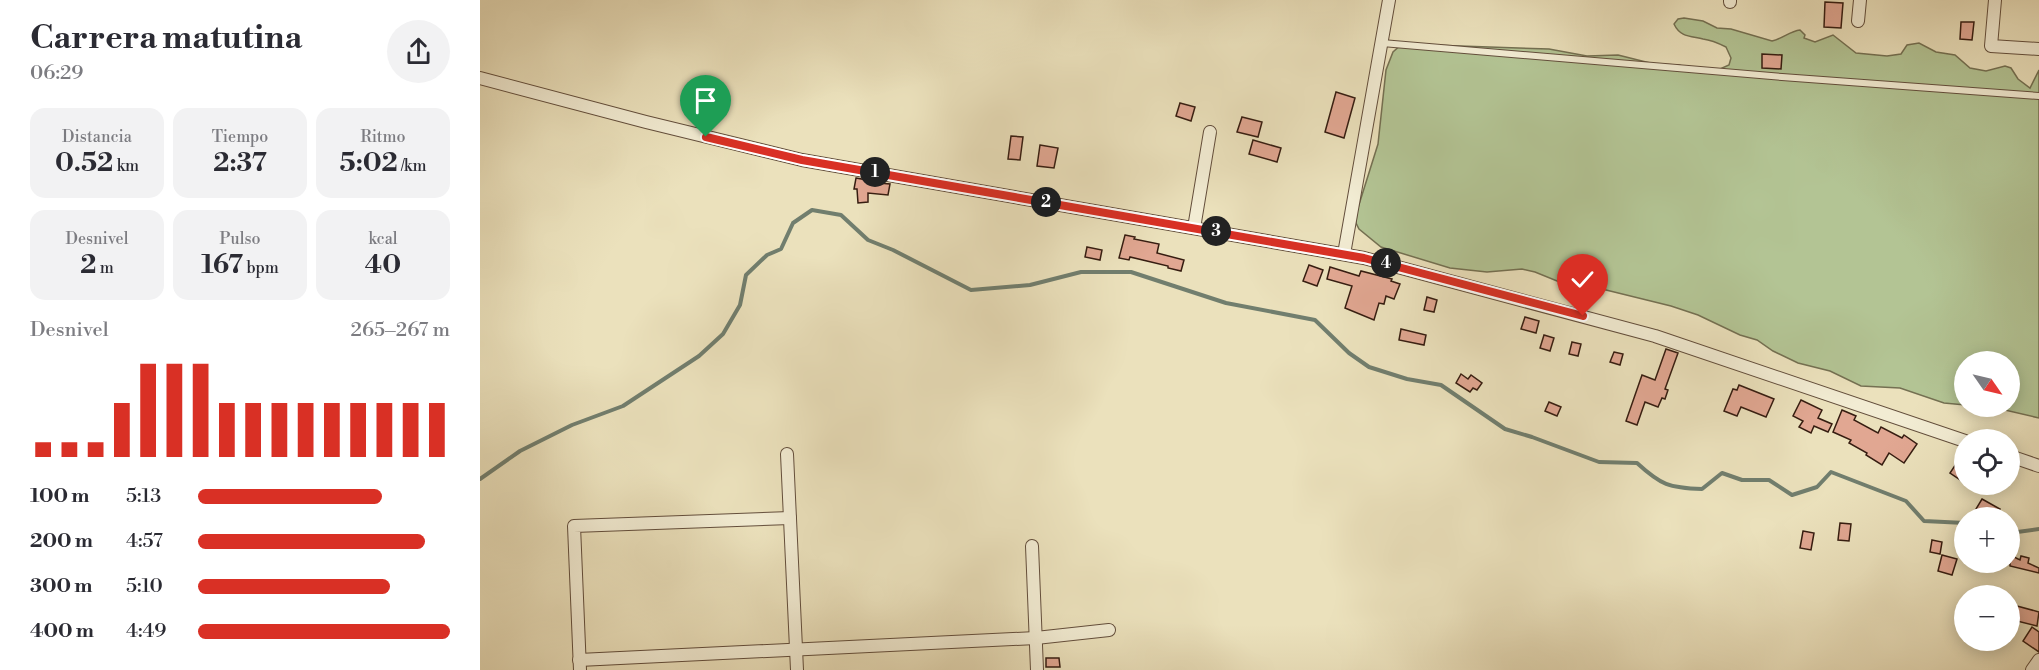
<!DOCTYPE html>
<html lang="es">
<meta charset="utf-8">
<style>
:root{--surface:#fff;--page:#f2f2f3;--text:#2b2b33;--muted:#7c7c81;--accent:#d93025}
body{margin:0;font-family:"Libre Bodoni",serif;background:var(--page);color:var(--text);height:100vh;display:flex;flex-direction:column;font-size:22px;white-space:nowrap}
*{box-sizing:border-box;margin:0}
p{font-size:20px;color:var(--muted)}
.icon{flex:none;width:33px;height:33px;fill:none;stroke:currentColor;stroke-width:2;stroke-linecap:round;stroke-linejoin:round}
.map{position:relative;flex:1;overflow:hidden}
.side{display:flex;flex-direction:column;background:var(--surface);width:480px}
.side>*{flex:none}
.needle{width:39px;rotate:124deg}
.controls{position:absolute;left:1474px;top:351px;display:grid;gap:12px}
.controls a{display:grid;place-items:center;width:66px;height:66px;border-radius:50%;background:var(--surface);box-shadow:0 3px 15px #0003;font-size:30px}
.pin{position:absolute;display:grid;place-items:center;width:51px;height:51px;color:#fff;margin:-62px -26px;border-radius:50% 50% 50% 0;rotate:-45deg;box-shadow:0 0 6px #0007}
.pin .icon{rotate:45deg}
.km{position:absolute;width:30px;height:30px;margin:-15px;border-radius:50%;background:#222;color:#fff;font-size:16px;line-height:30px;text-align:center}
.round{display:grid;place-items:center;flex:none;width:63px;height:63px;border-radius:32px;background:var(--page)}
.summary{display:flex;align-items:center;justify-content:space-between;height:102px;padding:0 30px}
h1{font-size:33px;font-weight:800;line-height:45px}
.figures{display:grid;grid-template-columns:repeat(3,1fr);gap:9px;height:102px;padding:6px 30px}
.figures div{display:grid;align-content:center;border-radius:15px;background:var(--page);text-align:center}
.figures b{font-size:26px;font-weight:800}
.figures small{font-size:16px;font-weight:400}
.figures p{font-size:16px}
.chart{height:168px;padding:12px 30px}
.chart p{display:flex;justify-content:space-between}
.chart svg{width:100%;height:108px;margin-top:6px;stroke:var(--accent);stroke-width:6}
ul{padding:0 30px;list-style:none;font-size:20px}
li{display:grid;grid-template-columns:96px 72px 1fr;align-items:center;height:45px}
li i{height:15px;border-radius:8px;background:var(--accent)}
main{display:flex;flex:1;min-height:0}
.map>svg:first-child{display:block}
.green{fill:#b3c494;stroke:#747052;stroke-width:1.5}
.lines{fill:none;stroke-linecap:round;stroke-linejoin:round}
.stream{stroke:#717e6e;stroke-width:4}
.building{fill:#e1a792;stroke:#361d11;stroke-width:1.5}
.service-casing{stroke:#634e3c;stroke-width:8}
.minor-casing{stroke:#634e3c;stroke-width:14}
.service{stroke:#f2ecd3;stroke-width:6}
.minor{stroke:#f2ecd3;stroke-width:12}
.route-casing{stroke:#fff;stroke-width:12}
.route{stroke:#d93025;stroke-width:8}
</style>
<main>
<section class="side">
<div class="summary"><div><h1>Carrera matutina</h1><p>06:29</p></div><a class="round"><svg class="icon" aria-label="share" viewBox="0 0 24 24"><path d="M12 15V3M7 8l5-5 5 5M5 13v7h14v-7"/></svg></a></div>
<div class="figures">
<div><p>Distancia</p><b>0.52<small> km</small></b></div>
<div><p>Tiempo</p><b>2:37</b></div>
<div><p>Ritmo</p><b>5:02<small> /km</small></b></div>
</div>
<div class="figures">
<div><p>Desnivel</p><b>2<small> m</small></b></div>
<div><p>Pulso</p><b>167<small> bpm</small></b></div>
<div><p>kcal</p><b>40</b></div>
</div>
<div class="chart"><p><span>Desnivel</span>265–267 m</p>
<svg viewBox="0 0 160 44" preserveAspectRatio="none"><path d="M5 44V38M15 44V38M25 44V38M35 44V22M45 44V6M55 44V6M65 44V6M75 44V22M85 44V22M95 44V22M105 44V22M115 44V22M125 44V22M135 44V22M145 44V22M155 44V22"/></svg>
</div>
<ul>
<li><b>100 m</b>5:13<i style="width:73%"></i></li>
<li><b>200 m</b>4:57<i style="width:90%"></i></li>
<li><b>300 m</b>5:10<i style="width:76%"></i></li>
<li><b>400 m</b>4:49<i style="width:100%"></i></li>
</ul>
</section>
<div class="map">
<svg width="1559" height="670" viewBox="0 0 1559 670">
<rect width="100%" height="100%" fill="#ebe1bc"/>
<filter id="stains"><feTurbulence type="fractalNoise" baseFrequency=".00333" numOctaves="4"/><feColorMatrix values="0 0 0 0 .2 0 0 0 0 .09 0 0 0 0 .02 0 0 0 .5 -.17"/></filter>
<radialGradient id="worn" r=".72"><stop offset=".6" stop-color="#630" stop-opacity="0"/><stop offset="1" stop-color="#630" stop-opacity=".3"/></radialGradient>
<path class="green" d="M1204 18 1223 21 1237 28 1251 29 1292 41C1302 39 1310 31 1320 30L1325 35 1324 38 1335 42 1353 35 1376 53 1407 56 1421 54 1427 45 1439 43 1456 52 1475 55 1490 68 1506 71 1525 66 1531 68 1538 79 1550 88 1559 70V418L1512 407 1530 406V362H1485V405L1464 403 1420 388 1381 386 1350 371 1318 363 1293 351 1277 340 1260 335 1218 315 1191 306 1122 289 1082 283 1055 272 1042 269 1007 272 970 268 901 247 879 229 876 223 877 211 898 144 906 70 913 52 922 44 1069 49 1107 56 1138 55 1174 64 1199 65 1218 71 1231 73 1249 65 1251 58 1246 47C1238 43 1231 40 1223 39 1210 36 1200 37 1194 24L1198 19Z"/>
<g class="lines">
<g class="stream">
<path d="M0 479 40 451 92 425 143 406 219 356 243 334 260 305 266 275 287 255 301 249 313 223 332 210 361 215 388 240 413 250 491 290 550 285 601 272H651L746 303 835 320 869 353 889 367 927 379 961 385 1025 429 1052 437 1119 462 1157 463C1181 485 1189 488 1222 489L1242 473 1262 480H1289L1312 495 1337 487 1351 472 1426 501 1444 521 1485 523"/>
<path d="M1530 533 1559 529"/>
</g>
</g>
<g class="building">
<path d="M1345 2 1363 3 1361 28 1344 27Z"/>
<path d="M1481 22H1494L1492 40 1480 39Z"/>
<path d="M1282 54 1302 55 1301 69 1282 68Z"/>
<path d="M856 92 875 98 864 138 845 132Z"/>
<path d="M700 103 715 107 711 121 696 116Z"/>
<path d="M762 117 782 122 778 137 757 132Z"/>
<path d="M531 136 543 137 540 160 528 159Z"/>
<path d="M773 140 801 148 797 162 769 154Z"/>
<path d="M560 145 578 148 574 168 557 166Z"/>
<path d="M376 178 387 180V182L410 184 408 195 388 193V202L378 203 377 189H374Z"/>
<path d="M645 235 655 237 654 239 679 244 677 253 704 260 701 271 688 268V266L650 257 649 260 639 258Z"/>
<path d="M607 247 622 250 620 260 605 257Z"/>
<path d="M829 265 843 270 837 286 823 281Z"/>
<path d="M850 267 879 276 881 271 912 279 911 281 920 284 914 299 906 296 904 304 899 303 894 320 865 308 872 286 847 279Z"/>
<path d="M947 297 957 300 954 312 944 310Z"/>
<path d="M1045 317 1059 321 1056 333 1041 329Z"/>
<path d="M921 329 946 335 944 345 919 340Z"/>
<path d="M1064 335 1074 338 1070 351 1060 348Z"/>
<path d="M1092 342 1101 344 1098 356 1089 354Z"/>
<path d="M1186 349 1198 353 1185 389 1188 390 1185 399 1182 398 1178 407 1165 402 1157 425 1146 421 1162 375 1175 380Z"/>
<path d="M1134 352 1143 354 1140 365 1130 362Z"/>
<path d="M981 374 988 379 991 375 1002 383 997 390 993 388 990 392 976 383Z"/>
<path d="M1259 385 1294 399 1286 417 1261 407 1257 416 1244 411 1253 389 1257 390Z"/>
<path d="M1321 400 1342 410 1338 418 1352 424 1348 432 1334 426 1331 433 1319 427 1323 421 1313 416Z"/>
<path d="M1069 402 1081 407 1077 416 1065 411Z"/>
<path d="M1362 410 1376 416 1374 420 1398 433 1401 427 1422 438 1424 435 1437 444 1424 463 1409 453 1402 465 1386 455 1387 453 1369 443 1371 440 1353 432Z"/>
<path d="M1476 464 1485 469V483L1470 473Z"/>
<path d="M1502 499 1520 509 1515 518H1498L1493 514Z"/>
<path d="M1360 523 1371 524 1369 541 1358 540Z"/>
<path d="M1323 531 1334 533 1331 550 1320 548Z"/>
<path d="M1452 540 1462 542 1460 554 1450 552Z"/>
<path d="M1462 555 1477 559 1472 575 1458 571Z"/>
<path d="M1530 555 1540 560 1541 556 1549 558 1548 563 1559 568V573L1530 566Z"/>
<path d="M1537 606 1559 612 1557 626 1533 620Z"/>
<path d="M1552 627 1559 632V652L1543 641Z"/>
<path d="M566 658H579L580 667H566Z"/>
</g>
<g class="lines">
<g class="service-casing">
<path id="service" d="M902 43 1302 77 1559 96"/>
</g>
<g class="minor-casing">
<g id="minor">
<path d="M1515 0 1511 46 1559 49"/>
<path d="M1250 2V0"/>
<path d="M1378 21 1380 0"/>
<path d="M0 78 166 122 322 160 884 258 1175 336 1485 441"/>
<path d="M714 228 730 132"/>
<path d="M864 254 909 0"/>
<path d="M307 454 317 670"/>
<path d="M1530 456 1559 466"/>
<path d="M552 546 557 670"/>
<path d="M99 660 556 638 629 630"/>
<path d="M100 670 94 526 310 518"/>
<path d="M1552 670 1559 660"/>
</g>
</g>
<use href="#service" class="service"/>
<use href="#minor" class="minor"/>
</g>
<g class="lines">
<g class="route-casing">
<path id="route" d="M226 137 322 160 884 258 1103 316"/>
</g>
<use href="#route" class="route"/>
</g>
<rect width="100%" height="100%" filter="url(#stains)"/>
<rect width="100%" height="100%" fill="url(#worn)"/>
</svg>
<div class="controls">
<a><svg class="needle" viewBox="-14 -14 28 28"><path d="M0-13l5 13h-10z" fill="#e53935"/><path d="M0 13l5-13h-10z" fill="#7c7c81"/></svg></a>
<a><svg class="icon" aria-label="locate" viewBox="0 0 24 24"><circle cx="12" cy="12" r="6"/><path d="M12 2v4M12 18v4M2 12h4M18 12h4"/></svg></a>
<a>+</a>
<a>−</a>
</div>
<div class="pin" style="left:226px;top:137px;background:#1e9e55"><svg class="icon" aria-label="arrive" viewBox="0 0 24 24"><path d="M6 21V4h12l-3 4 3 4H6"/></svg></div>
<div class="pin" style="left:1103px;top:316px;background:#d93025"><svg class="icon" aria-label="check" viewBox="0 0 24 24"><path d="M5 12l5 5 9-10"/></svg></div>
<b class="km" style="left:395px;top:172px">1</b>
<b class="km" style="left:566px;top:202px">2</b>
<b class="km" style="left:736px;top:231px">3</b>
<b class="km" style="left:906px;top:263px">4</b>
</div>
</main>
